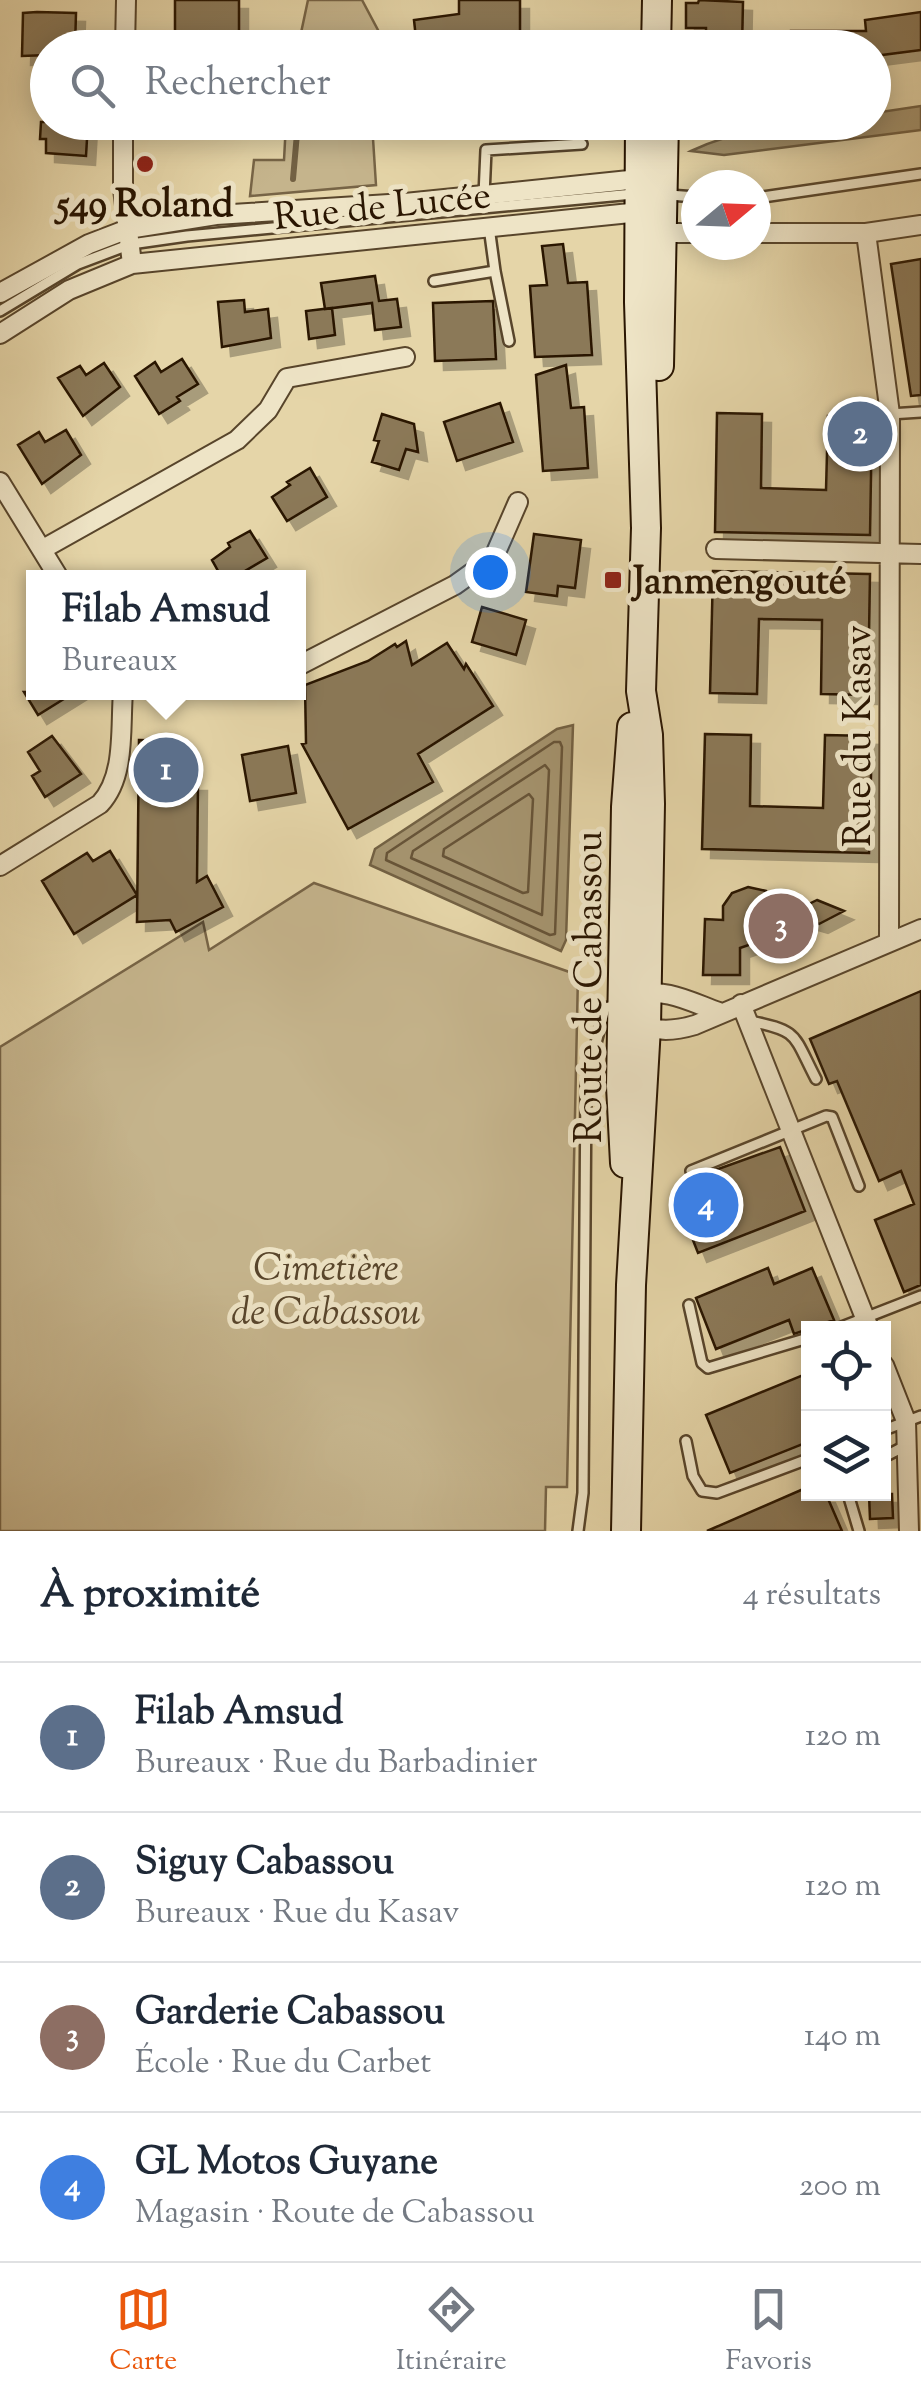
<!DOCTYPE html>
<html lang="fr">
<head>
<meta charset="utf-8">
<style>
  :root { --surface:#fff; --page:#f2f2f3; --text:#1f2937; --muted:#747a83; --line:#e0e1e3; --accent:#ea580c }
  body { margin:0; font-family:"Sorts Mill Goudy",serif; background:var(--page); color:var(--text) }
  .controls { position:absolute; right:30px; bottom:30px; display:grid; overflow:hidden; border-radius:0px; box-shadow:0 5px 25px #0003 }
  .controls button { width:90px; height:90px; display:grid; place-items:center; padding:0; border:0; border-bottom:2px solid var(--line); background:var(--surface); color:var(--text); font:50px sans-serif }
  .compass { position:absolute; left:681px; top:170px; width:90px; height:90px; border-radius:50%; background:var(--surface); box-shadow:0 5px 25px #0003; rotate:71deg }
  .you { position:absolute; left:490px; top:572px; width:35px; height:35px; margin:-25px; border:8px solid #fff; border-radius:50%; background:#1a73e8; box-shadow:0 0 0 15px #1a73e833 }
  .badge { display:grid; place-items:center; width:65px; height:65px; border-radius:50%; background:var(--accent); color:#fff; font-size:32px; font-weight:700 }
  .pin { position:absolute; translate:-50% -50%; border:5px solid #fff; box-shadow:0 2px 10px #0006 }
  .popup { position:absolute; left:26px; top:570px; width:280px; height:130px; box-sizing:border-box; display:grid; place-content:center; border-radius:0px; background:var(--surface); filter:drop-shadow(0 2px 8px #0005); font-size:32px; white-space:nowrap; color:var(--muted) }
  .popup b { font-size:38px; color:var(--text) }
  .popup::after { content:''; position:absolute; left:50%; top:100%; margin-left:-20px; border:20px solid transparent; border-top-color:var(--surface) }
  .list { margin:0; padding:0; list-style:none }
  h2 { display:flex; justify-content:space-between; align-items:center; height:130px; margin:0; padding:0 40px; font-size:42px }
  h2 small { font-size:32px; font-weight:400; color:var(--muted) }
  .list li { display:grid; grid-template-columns:65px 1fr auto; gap:30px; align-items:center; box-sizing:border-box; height:150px; padding:0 40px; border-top:2px solid var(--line) }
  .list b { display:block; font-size:38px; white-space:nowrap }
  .list p { margin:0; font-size:32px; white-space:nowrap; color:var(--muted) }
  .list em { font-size:32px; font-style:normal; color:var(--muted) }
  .icon { flex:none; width:55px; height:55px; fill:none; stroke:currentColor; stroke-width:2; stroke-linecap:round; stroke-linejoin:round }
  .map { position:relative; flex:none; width:921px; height:1531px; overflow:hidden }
  .search { position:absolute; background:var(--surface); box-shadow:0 5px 25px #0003; left:30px; right:30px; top:30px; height:110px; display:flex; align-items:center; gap:25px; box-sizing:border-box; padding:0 35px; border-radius:55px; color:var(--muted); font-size:38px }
  .sheet { height:730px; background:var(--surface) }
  nav { display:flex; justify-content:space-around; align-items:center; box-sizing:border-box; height:140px; border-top:2px solid var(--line); background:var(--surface); font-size:28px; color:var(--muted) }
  nav a { display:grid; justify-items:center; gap:5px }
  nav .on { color:var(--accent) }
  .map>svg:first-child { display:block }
  .green { fill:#c5b48c; stroke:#776446; stroke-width:2.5 }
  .water { fill:#a5946f; stroke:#736143; stroke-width:2.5 }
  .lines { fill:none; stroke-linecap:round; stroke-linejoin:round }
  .shore { stroke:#675438; stroke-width:2.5 }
  .stream { stroke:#736143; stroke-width:6 }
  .building { fill:#8b7958; stroke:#291501; stroke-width:2.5; filter:url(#shadow) }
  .service-casing { stroke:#58452b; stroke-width:14 }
  .minor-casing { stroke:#58452b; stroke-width:22 }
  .secondary-casing { stroke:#291501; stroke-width:32 }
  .service { stroke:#eee4c6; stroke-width:9 }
  .minor { stroke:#eee4c6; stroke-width:18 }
  .secondary { stroke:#eee4c6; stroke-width:28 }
  .poi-dot { fill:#8f2418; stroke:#eee4c6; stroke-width:4 }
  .labels { text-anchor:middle; stroke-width:10; stroke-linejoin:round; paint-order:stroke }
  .poi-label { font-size:38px; font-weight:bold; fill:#291501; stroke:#eee4c6 }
  .street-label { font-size:38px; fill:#291501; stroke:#eee4c6 }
  .park-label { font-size:38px; font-style:italic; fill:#58452b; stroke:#eee4c6 }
</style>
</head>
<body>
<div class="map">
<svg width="921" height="1531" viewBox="0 0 921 1531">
  <defs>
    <filter id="shadow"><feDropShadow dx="9" dy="9" stdDeviation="0" flood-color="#0004"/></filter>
  </defs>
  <rect width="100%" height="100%" fill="#e5d5a8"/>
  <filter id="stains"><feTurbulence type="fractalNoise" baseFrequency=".002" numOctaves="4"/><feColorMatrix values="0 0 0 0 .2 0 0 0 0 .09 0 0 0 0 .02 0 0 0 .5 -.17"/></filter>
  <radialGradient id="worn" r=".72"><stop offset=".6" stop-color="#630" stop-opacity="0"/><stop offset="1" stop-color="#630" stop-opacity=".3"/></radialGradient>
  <path class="green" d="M308 0H362L387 47H298Z
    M286 123H372L376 185 250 196 254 160H284Z
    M314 883 578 975 567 1487H546L545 1531H0V1047L203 922 209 950Z"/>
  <path class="water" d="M921 106V130L724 155 691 151C748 124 811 122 874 122V113Z
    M573 725 566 940 561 951 370 865 375 849 557 729Z"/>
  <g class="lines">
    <path class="shore" d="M554 742H560L562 747 555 934 550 935 386 860 387 853Z
      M545 765 549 770 542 915 411 858 413 851Z
      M529 794 533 799 528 892 523 893 443 856 444 849Z"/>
    <path class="stream" d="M293 179 298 122"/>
  </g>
  <path class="building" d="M175 0H239V32L175 31Z
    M459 0H520V45L433 43 434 48H417L414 20 459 14Z
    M699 0 743 2 742 48H706V28H686V3H698Z
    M37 12 76 13 75 48H48V55L22 56 23 13Z
    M921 12V50L874 56V48H791V31H866L865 20Z
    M41 122H88L86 156 46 153V139H40Z
    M563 244 568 283 587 282 592 355 535 357 530 286 547 285 542 246Z
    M921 259V395L911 396 891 264Z
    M375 276 379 301 397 299 401 327 375 330 372 303 325 309 321 283Z
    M244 300 245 312 268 309 271 338 222 347 218 302Z
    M493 301 496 359 435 361 433 303Z
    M332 308 335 335 309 339 306 311Z
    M182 359 198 384 177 397 180 401 159 414 135 376 155 362 161 372Z
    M104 363 120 387 83 416 58 378 80 366 86 375Z
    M566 365 571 408 584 407 588 468 543 471 536 375Z
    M500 403 513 442 457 461 444 422Z
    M717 413 762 414 761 488 826 490 828 416 872 417 870 535 715 532Z
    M382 414 414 424 418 452 406 449 399 470 372 462 379 441 374 440Z
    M66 430 81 455 42 484 18 445 39 432 45 442Z
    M310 468 327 497 287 521 272 497 290 485 287 482Z
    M250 531 267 558 233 578H222L212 560 230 547 228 543Z
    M534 534 581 540 575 588 558 586 557 596 526 592Z
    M713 571 870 574 868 695 821 694 822 620 759 619 757 694 710 693Z
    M482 607 526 620 516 655 472 642Z
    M406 641 412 665 447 643 464 669 466 664 493 706 418 754 433 782 348 829 302 744 306 743 305 685 368 661 395 644 397 647Z
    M24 692H75L38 715Z
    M705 734 751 735 750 806 823 808 825 735 872 736 869 853 702 849Z
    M52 736 81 774 45 797 32 776 40 771 28 752Z
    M139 740 182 741 186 749 185 782H198L197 882 207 876 223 907 176 932 170 920 137 922Z
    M288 746 296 793 250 801 242 755Z
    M110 851 137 895 74 934 42 881 87 853 93 861Z
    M748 887 766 891 785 913 769 938 740 948V975H703L705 919 723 920V906L732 893Z
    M817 900 844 911 819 924 809 921 804 914 809 904Z
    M921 991V1285L904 1292 875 1220 914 1204 901 1171 879 1181 837 1081 829 1084 810 1039Z
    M780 1147 805 1211 698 1253 680 1207 715 1193 707 1173Z
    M768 1268 774 1284 812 1268 834 1320 794 1334 789 1320 716 1349 696 1298Z
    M808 1373V1442L730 1473 706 1415Z
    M808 1487V1494H826L842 1531H707Z
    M869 1494H892L893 1518 870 1519Z"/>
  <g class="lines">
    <defs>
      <path id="service" d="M484 195 486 150 582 144
        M669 195 696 197
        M756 198 921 174
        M489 227 495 271 509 341
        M434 281 495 271
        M0 311 78 264 131 244 187 236 633 194
        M890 414 921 412
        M750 1021C800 1031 793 1035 816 1079
        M691 1171 826 1116 832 1117 859 1186
        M689 1305 702 1363 708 1368 808 1338
        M839 1328 921 1296
        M884 1430 921 1416
        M686 1441 693 1476 702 1491 717 1493 808 1459
        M884 1457 907 1445
        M848 1494 859 1531
        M578 1531 583 1493 586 1082 605 1008 616 1005"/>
      <path id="minor" d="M125 48 126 0
        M123 122V189L132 264
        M652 233H696
        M756 233H866L921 225
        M866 233 890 414 889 941
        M0 293 89 244 128 229 216 215 405 203 639 179 645 183
        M0 334 69 290 132 264 640 212 647 207
        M0 482 59 578
        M43 549 237 440 268 410 287 378 405 357
        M716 549 921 554
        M298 666 455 585 494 557 518 502
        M0 866 100 804C126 776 120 729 123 692
        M637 997C662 985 695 1004 719 1012
        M741 1004 869 1328
        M640 1021C653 1034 678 1030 695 1025L921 929
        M884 1365 906 1421 909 1531"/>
      <path id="secondary" d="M656 48 657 0
        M659 366 664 122
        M625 1163 621 1086 626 807 632 727
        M626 1531 631 1285 646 1027 650 804 648 735 641 691 646 528 639 302 640 122"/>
    </defs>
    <use href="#service" class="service-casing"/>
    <use href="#minor" class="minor-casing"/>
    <use href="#secondary" class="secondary-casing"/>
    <use href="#service" class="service"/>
    <use href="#minor" class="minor"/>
    <use href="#secondary" class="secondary"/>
  </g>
  <g class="poi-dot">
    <circle cx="145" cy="164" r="10"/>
    <rect x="603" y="570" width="20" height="20" rx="5"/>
  </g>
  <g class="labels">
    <g class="poi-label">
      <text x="145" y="216">549 Roland</text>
      <text x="633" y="593" text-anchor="start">Janmengouté</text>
    </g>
    <g class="street-label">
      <text transform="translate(382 205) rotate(-6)" y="13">Rue de Lucée</text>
      <text transform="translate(857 736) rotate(-90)" y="13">Rue du Kasav</text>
      <text transform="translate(588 987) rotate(-90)" y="13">Route de Cabassou</text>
    </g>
    <g class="park-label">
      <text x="326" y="1280">Cimetière<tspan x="326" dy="44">de Cabassou</tspan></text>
    </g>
  </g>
  <rect width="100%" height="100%" filter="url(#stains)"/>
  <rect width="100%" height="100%" fill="url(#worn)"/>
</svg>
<div class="controls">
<button><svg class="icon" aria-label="locate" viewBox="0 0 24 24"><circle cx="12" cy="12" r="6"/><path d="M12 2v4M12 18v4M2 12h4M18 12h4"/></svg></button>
<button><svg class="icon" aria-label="layers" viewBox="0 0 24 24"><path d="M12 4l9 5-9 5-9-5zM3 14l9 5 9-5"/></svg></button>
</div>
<svg class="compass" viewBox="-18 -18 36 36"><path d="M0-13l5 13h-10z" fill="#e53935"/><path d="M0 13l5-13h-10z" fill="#747a83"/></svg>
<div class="you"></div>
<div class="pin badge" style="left:166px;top:770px;background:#5c6f8a">1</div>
<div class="popup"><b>Filab Amsud</b>Bureaux</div>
<div class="pin badge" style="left:860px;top:434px;background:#5c6f8a">2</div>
<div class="pin badge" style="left:781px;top:926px;background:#8d6e63">3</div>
<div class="pin badge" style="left:706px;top:1205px;background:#3f7fe0">4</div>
<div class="search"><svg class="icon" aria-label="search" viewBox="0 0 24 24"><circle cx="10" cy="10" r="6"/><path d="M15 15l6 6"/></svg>Rechercher</div>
</div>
<section class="sheet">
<h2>À proximité<small>4 résultats</small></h2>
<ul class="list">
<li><span class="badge" style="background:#5c6f8a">1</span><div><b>Filab Amsud</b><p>Bureaux · Rue du Barbadinier</p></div><em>120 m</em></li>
<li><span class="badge" style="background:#5c6f8a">2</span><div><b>Siguy Cabassou</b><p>Bureaux · Rue du Kasav</p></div><em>120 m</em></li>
<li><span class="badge" style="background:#8d6e63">3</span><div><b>Garderie Cabassou</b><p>École · Rue du Carbet</p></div><em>140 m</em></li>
<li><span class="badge" style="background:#3f7fe0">4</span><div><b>GL Motos Guyane</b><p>Magasin · Route de Cabassou</p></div><em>200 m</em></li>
</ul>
</section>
<nav>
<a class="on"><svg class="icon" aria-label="map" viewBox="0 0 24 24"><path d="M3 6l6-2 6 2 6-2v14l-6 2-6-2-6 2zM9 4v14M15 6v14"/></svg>Carte</a>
<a><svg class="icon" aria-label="directions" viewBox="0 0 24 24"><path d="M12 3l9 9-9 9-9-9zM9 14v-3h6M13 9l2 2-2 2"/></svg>Itinéraire</a>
<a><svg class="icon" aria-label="saved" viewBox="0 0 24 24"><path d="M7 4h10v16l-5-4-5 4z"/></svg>Favoris</a>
</nav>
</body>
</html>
